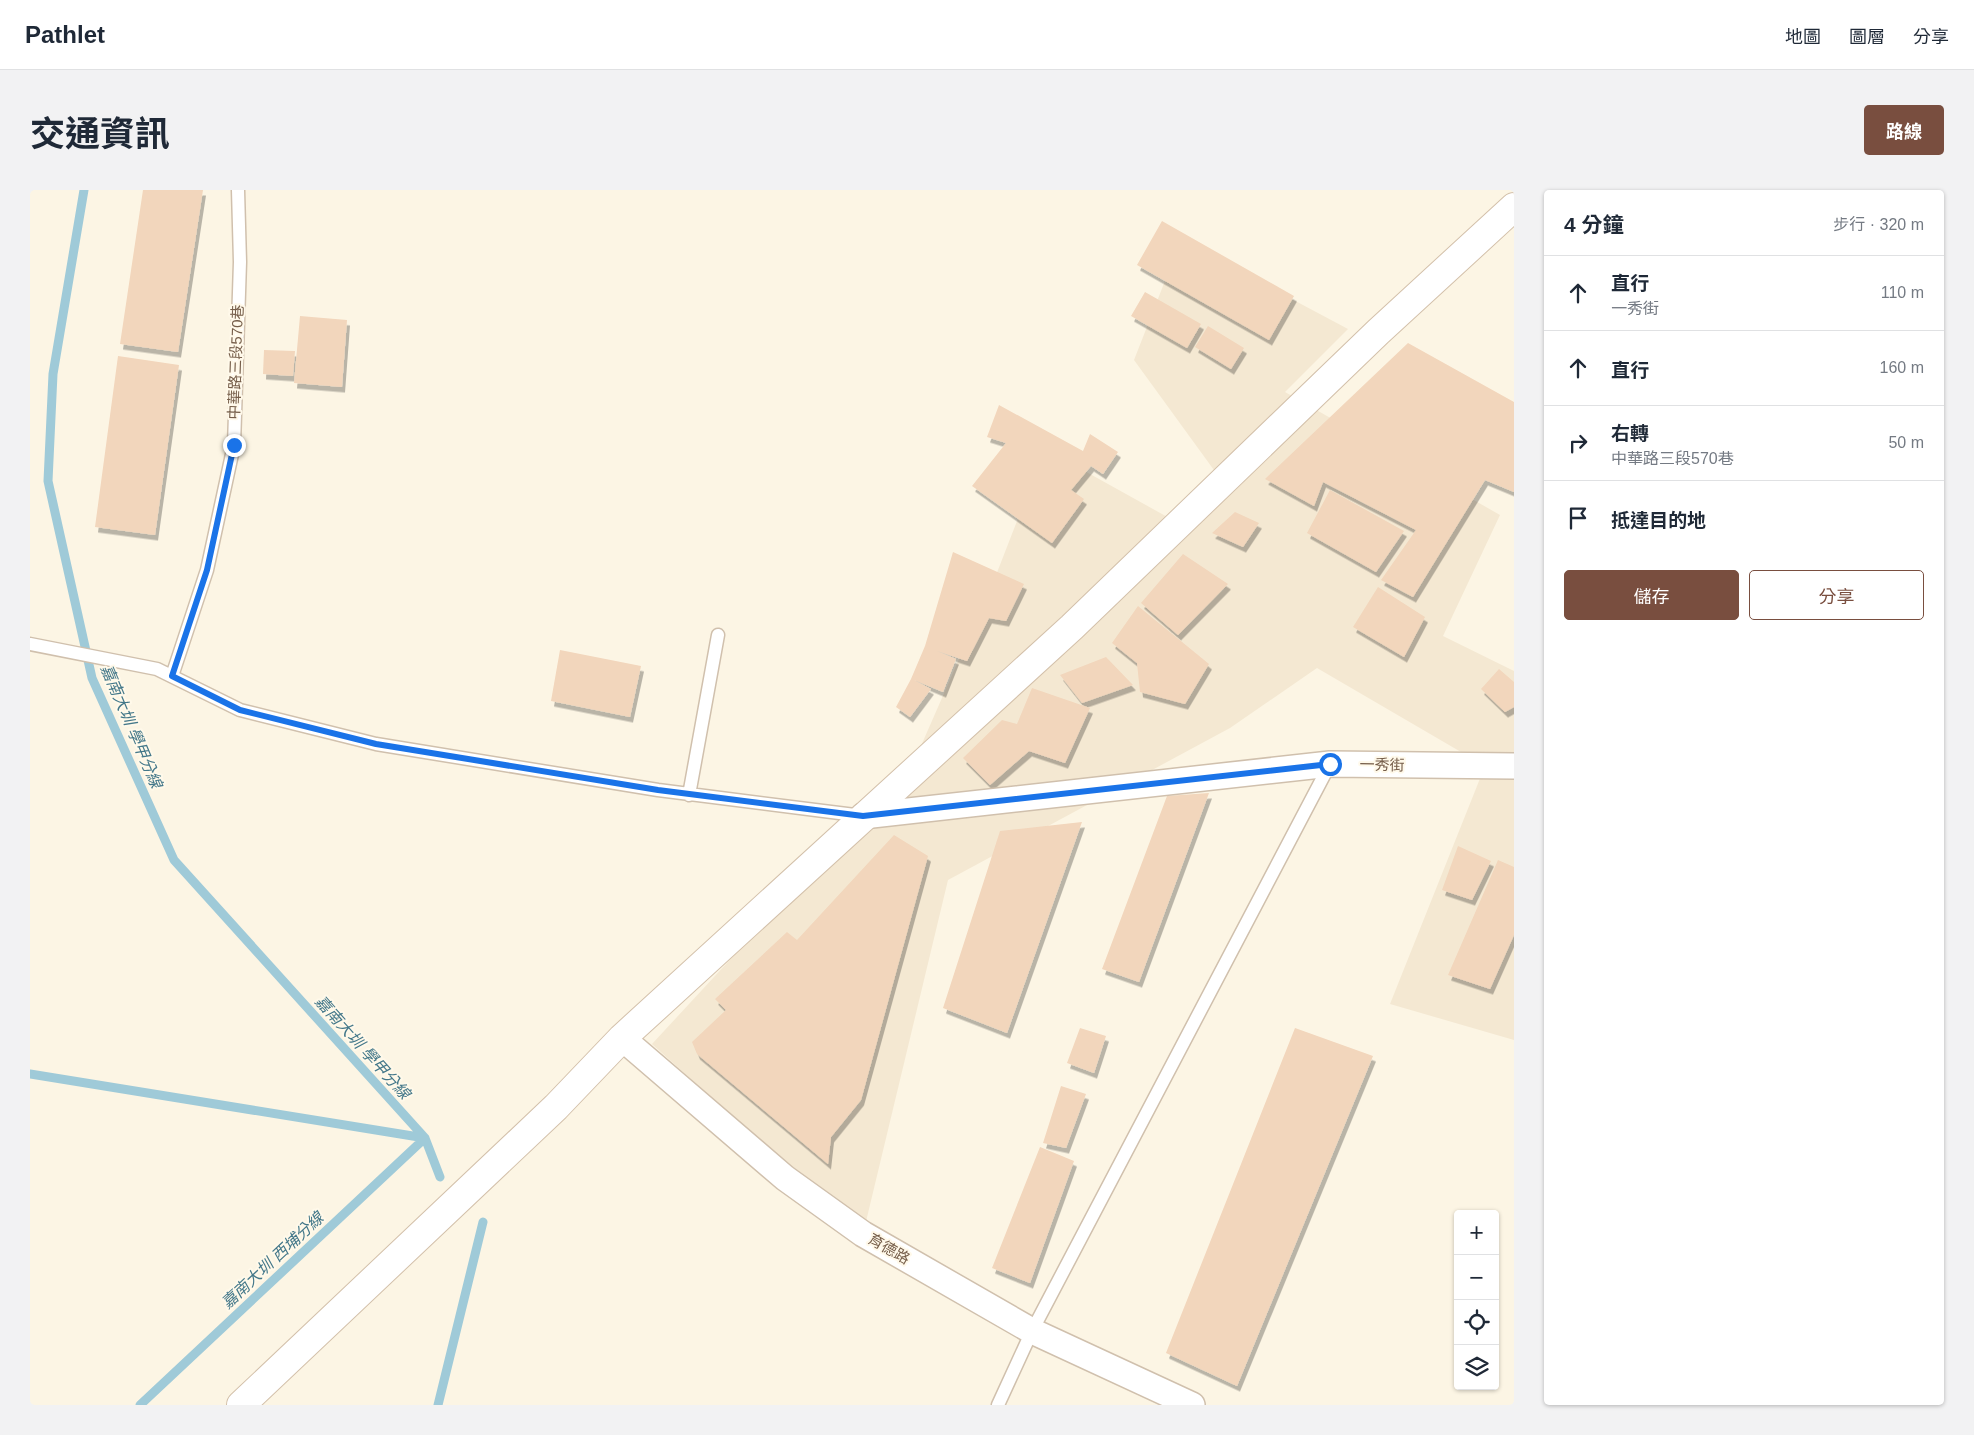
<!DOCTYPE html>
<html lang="zh-TW">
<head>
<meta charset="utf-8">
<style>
  :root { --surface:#fff; --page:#f2f2f3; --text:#1f2937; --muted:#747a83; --line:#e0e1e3; --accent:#794e3f }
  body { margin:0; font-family:Helvetica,"Noto Sans TC",sans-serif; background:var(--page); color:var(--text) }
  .controls { position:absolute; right:15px; bottom:15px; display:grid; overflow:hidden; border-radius:5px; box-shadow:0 1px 4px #0004 }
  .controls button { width:45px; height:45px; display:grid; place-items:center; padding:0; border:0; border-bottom:1px solid var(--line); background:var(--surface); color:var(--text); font:25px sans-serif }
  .stop { position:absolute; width:15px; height:15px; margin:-11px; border:4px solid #1a73e8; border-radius:50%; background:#fff }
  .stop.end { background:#1a73e8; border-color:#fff; box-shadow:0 1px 5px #0008 }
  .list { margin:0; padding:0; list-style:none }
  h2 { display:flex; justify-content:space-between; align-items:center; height:65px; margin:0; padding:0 20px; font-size:21px }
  h2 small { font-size:16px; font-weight:400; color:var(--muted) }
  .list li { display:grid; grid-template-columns:32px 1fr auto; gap:15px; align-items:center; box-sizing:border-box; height:75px; padding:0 20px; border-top:1px solid var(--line) }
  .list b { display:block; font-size:19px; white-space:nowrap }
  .list p { margin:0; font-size:16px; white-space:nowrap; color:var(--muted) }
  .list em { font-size:16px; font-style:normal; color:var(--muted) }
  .actions { display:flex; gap:10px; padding:15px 20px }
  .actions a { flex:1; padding:11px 0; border:1px solid var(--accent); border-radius:5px; text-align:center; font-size:18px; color:var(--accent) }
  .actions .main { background:var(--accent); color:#fff }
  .icon { flex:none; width:28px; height:28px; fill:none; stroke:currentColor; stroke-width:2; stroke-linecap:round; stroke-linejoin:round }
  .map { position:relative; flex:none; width:1484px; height:1215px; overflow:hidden; border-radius:5px }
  header { display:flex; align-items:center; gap:30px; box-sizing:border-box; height:70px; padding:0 25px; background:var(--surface); border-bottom:1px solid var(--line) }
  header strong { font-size:24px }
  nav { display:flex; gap:28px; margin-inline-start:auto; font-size:18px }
  .intro { display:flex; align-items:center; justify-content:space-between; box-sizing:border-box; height:120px; padding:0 30px }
  h1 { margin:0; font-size:35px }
  .button { padding:12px 22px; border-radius:5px; background:var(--accent); color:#fff; font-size:18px; font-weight:700 }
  main { display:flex; gap:30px; padding:0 30px }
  aside { flex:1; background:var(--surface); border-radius:5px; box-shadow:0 1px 4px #0004 }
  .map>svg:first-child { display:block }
  .residential { fill:#f4e8d2 }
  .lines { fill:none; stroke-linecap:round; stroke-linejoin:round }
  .stream { stroke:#9fcad8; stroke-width:9 }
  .building { fill:#f2d6bc; filter:url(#shadow) }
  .service-casing { stroke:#d0c0ad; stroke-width:15 }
  .minor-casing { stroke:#d0c0ad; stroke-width:28 }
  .secondary-casing { stroke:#d3c0aa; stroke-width:30 }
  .service { stroke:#fff; stroke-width:12 }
  .minor { stroke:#fff; stroke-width:25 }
  .secondary { stroke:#fff; stroke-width:28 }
  .route { stroke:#1a73e8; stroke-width:6 }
  .labels { text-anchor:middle; stroke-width:4; stroke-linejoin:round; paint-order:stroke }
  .street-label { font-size:15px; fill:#755d49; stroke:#fff9ea }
  .water-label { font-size:16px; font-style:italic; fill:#437789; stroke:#fff9ea }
</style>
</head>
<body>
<header>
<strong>Pathlet</strong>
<nav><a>地圖</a><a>圖層</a><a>分享</a></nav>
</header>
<div class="intro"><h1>交通資訊</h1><a class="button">路線</a></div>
<main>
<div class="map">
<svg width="1484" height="1215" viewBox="0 0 1484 1215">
  <defs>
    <filter id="shadow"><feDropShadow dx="3" dy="5.5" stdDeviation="0" flood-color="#0004"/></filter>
  </defs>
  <rect width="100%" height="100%" fill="#fcf5e4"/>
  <path class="residential" d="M1151 50 1318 139 1255 202 1470 325 1413 446 1484 481V850L1360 814 1455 576 1287 478 1200 538 918 690 833 1044 622 854 833 626 880 581 968 380 1015 259 1159 339 1189 287 1104 170Z"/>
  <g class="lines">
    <path class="stream" d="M54 0 23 184 18 291 62 488 144 670 395 948 410 987
      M0 884 395 948
      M110 1215 395 948
      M408 1215 453 1032"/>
  </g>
  <path class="building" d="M113 0H173L148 162 90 154Z
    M1132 31 1264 106 1239 150 1107 75Z
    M1115 102 1171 134 1157 158 1101 126Z
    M270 126 317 130 312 197 264 193Z
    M1178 136 1214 158 1201 179 1165 157Z
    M1378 153 1484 212V302L1455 290 1383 407 1351 390 1386 340 1293 292 1284 316 1235 289Z
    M234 160 265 161 263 186 233 184Z
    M88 166 149 175 125 345 65 337Z
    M969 215 1053 261 1060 244 1088 262 1073 284 1061 276 1041 300 1054 309 1022 353 942 296 976 253 957 247Z
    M1300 300 1374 341 1346 382 1277 343Z
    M1205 322 1229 333 1213 357 1182 343Z
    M923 362 994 394 976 431 959 428 937 471 907 461 926 469 913 502 884 490 901 499 880 527 866 517 881 489 895 456Z
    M1153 364 1198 394 1148 445 1111 413Z
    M1348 397 1395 427 1374 467 1323 437Z
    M1108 416 1179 474 1155 514 1110 502 1107 473 1082 453Z
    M530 460 611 476 600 527 521 511Z
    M1076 467 1103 495 1052 513 1030 485Z
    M1469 479 1484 492V517L1475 522 1451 499Z
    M1002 498 1060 518 1035 573 999 561 960 595 933 568 972 530 987 534Z
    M1179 603 1109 792 1072 779 1137 606Z
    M1052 632 977 843 913 818 970 641Z
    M864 645 898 666 831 910 801 947 798 974 667 864 662 852 696 820 685 809 757 742 767 750Z
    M1428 656 1461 671 1442 710 1412 700Z
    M1468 670 1484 677V745L1460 799 1418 785Z
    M1050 838 1076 846 1064 883 1037 873Z
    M1265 838 1343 866 1207 1196 1136 1163Z
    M1031 896 1056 904 1036 958 1013 953Z
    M1010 957 1044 971 1000 1093 962 1078Z"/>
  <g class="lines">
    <defs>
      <path id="service" d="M0 454 127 479 210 520 346 554 628 600 833 626
        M142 486 177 380 204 255 210 72 208 0
        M659 605 688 445
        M968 1215 1002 1141 1300 574"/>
      <path id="minor" d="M833 626 1300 574 1484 576
        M592 848 755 988 833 1044 1002 1141 1162 1215"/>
      <path id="secondary" d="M211 1215 526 917 592 848 1042 437 1348 142 1484 17"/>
    </defs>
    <use href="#service" class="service-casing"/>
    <use href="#minor" class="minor-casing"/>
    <use href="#secondary" class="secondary-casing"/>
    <use href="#service" class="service"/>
    <use href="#minor" class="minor"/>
    <use href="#secondary" class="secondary"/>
  </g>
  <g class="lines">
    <path class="route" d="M204 255 177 380 142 486 210 520 346 554 628 600 833 626 1300 574"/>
  </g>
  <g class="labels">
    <g class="street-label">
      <text transform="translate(206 172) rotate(-88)" y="5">中華路三段570巷</text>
      <text transform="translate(1352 575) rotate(1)" y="5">一秀街</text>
      <text transform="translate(859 1059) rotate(30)" y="5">育德路</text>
    </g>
    <g class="water-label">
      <text transform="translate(102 536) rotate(67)" y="6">嘉南大圳 學甲分線</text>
      <text transform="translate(333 857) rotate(48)" y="6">嘉南大圳 學甲分線</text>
      <text transform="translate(242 1070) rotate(-43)" y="6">嘉南大圳 西埔分線</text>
    </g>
  </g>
</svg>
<div class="controls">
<button>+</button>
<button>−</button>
<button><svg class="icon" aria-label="locate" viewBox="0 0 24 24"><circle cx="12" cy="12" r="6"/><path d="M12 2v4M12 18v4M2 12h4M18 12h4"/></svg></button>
<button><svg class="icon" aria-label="layers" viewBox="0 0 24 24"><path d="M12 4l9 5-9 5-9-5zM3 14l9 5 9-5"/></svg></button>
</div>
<div class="stop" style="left:1300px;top:574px"></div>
<div class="stop end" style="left:204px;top:255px"></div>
</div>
<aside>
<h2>4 分鐘<small>步行 · 320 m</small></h2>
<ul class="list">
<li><svg class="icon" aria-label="ahead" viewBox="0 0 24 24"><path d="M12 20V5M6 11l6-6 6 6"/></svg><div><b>直行</b><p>一秀街</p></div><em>110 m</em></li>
<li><svg class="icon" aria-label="ahead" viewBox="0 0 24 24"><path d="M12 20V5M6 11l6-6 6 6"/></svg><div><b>直行</b></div><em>160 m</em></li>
<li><svg class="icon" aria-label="right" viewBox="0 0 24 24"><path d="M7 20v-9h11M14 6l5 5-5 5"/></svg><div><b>右轉</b><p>中華路三段570巷</p></div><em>50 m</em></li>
<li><svg class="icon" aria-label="arrive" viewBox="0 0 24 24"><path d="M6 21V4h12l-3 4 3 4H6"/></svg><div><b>抵達目的地</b></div></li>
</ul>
<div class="actions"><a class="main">儲存</a><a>分享</a></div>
</aside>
</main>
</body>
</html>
